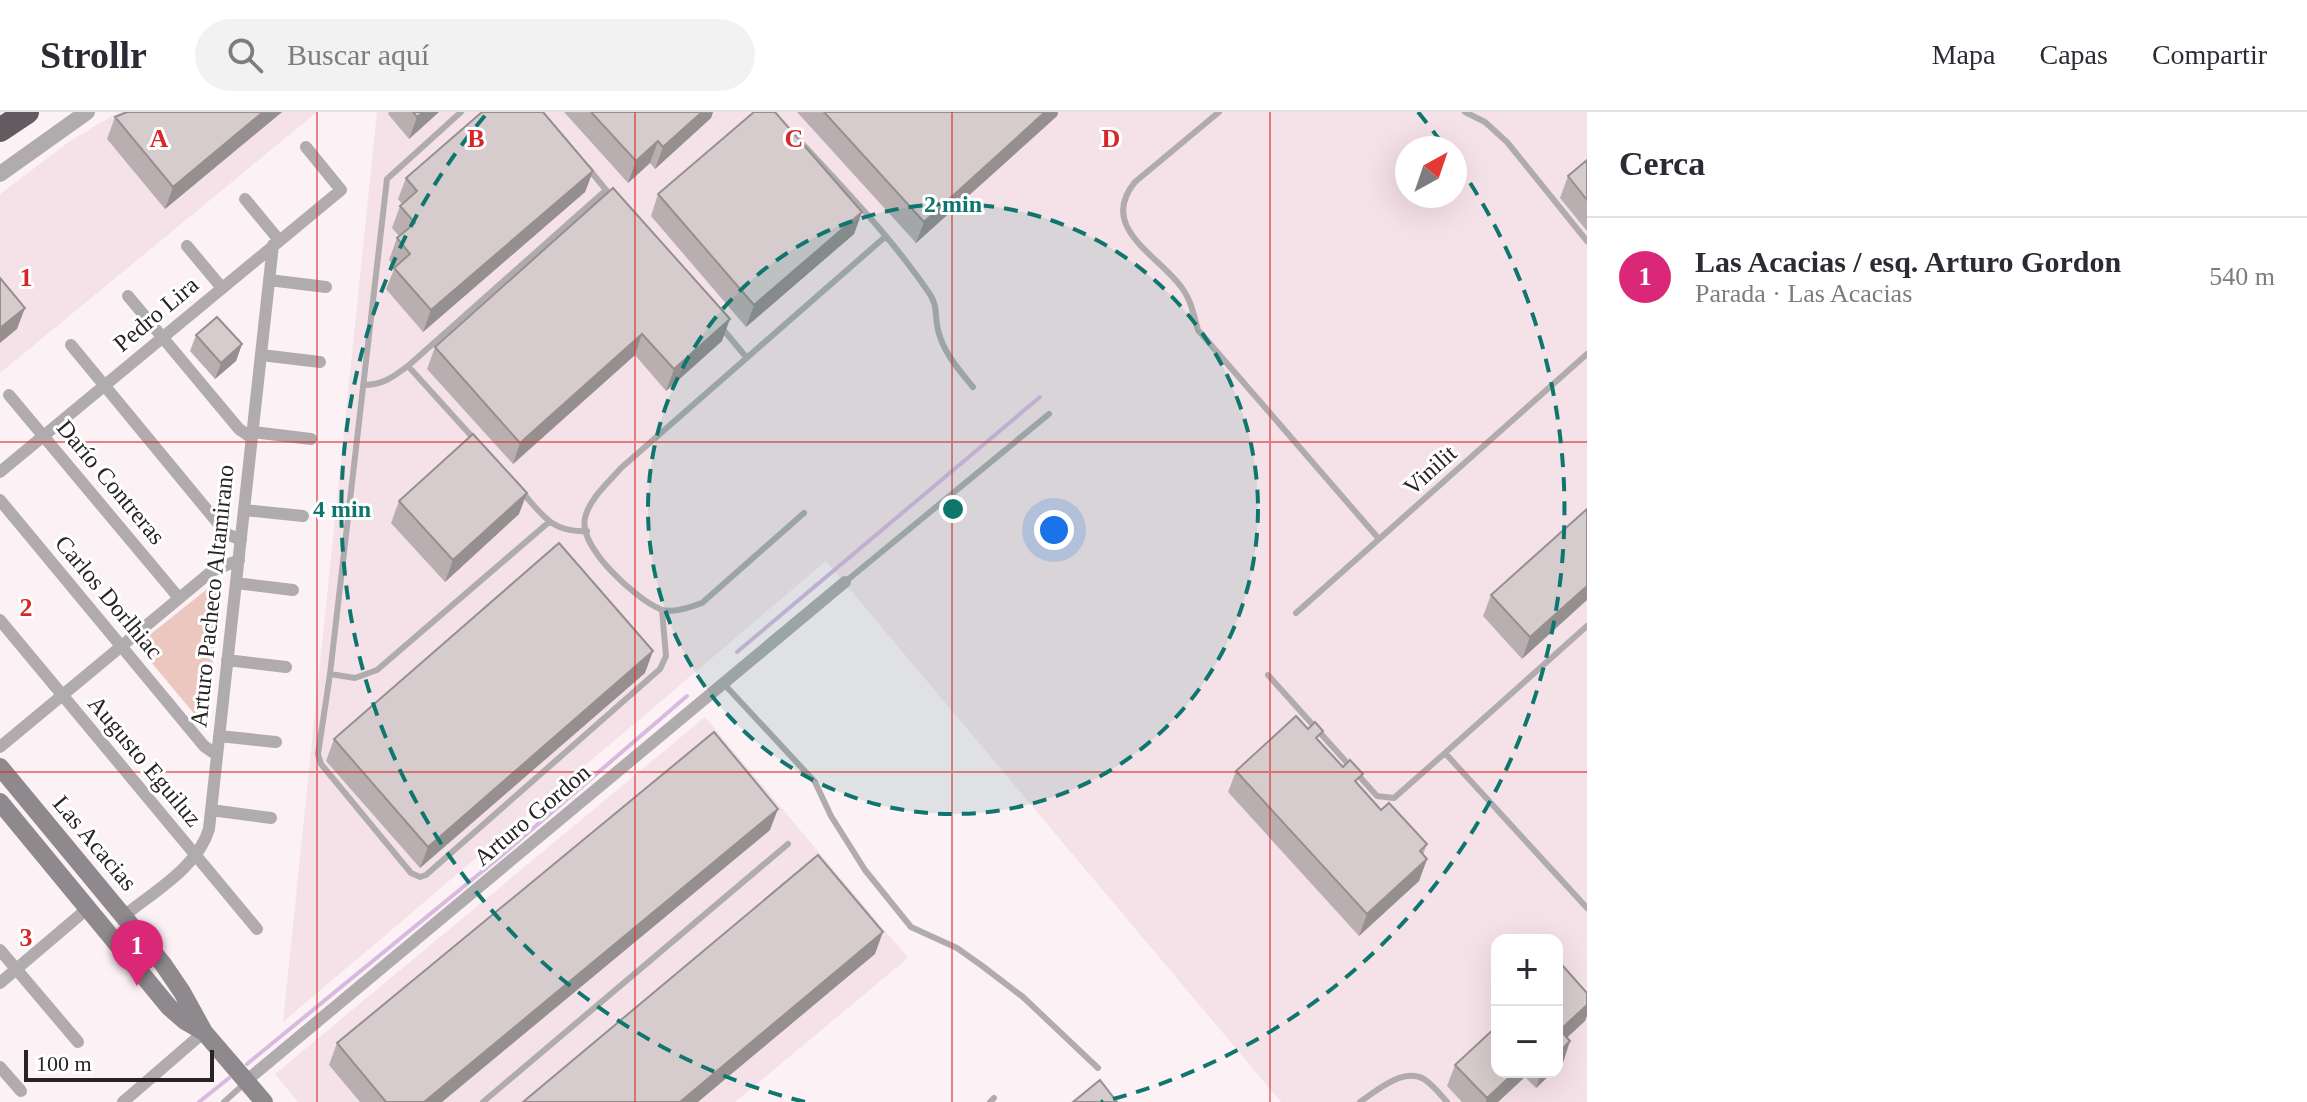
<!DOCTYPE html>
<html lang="es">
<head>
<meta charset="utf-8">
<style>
  :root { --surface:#fff; --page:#f2f2f3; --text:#2b2b33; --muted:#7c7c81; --line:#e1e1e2; --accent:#db2777 }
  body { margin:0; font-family:Georgia,serif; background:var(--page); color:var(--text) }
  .controls { position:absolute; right:24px; bottom:24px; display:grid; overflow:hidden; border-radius:16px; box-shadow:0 8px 32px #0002 }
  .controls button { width:72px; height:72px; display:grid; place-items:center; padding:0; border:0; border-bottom:2px solid var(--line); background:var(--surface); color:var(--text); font:40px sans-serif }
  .compass { position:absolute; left:1395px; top:24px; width:72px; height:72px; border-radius:50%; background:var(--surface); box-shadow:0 8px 32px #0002; rotate:40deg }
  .scale { position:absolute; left:24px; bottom:20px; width:190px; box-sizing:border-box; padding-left:8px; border:4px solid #282425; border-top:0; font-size:22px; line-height:28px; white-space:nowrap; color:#282425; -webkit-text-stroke:6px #fff; paint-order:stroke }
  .you { position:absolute; left:1054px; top:418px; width:28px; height:28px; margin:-20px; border:6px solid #fff; border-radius:50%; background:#1a73e8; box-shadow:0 0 0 12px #1a73e833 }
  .badge { display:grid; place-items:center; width:52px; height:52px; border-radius:50%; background:var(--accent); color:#fff; font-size:26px; font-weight:700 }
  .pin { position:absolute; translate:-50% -66px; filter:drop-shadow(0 2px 4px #0008) }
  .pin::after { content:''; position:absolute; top:42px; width:28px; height:24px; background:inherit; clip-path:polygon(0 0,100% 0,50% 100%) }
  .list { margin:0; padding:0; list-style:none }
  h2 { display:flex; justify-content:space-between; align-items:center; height:104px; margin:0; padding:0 32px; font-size:34px }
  h2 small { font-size:26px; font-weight:400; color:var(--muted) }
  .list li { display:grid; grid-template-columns:52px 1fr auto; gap:24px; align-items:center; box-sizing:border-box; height:120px; padding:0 32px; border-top:2px solid var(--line) }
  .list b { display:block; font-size:30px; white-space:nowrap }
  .list p { margin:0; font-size:26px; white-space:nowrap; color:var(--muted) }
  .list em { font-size:26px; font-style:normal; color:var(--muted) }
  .icon { flex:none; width:44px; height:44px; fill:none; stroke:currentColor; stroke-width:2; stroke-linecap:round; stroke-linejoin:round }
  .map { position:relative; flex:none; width:1587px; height:990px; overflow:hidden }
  header { display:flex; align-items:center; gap:48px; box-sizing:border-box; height:112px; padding:0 40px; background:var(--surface); border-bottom:2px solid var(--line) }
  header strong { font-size:38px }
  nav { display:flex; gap:44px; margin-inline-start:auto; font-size:28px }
  .search { width:560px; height:72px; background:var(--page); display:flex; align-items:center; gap:20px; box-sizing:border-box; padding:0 28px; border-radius:44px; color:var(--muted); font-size:30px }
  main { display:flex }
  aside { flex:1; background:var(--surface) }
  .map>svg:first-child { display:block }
  .built { fill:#f5e2e8; fill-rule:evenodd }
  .green { fill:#ecc7bf }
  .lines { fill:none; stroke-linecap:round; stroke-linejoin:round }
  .stream { stroke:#d8b9e0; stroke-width:4 }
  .service { stroke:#b0acae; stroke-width:6 }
  .minor { stroke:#b0acae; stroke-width:12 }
  .tertiary { stroke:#b0acae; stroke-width:16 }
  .secondary { stroke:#8e898c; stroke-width:18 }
  .motorway { stroke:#625b60; stroke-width:24 }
  .wall { fill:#b9afb0 }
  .shaded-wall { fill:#968f90 }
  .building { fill:#d7cccd; stroke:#968f90; stroke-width:2 }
  .grid { fill:none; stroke:#d62828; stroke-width:2; stroke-opacity:0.55 }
  .ring { fill:none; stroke:#0f766e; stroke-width:4; stroke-dasharray:14 10 }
  .labels { text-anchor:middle; stroke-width:6; stroke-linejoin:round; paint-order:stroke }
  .street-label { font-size:24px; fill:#282425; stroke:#fff }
  .grid-label { font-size:26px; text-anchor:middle; font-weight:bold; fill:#d62828; stroke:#fff; stroke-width:6; stroke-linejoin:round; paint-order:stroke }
  .centre { fill:#0f766e; stroke:#fff; stroke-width:4 }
  .ring-label { font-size:24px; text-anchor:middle; font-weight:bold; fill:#0f766e; stroke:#fff; stroke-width:6; stroke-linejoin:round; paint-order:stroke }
</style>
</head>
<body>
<header>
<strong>Strollr</strong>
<div class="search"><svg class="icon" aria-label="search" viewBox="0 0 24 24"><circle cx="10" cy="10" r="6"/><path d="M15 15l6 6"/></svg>Buscar aquí</div>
<nav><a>Mapa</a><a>Capas</a><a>Compartir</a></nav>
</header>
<main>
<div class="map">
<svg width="1587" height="990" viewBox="0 0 1587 990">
  <rect width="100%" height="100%" fill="#fcf1f5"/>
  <path class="built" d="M119 0H317L0 261V82L70 29Z
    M377 0H1587V990H1281L826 449 283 910ZM1407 36H1455V84H1407ZM1497 828H1557V960H1497Z
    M705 605 908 846 735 990H298L275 962Z"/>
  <path class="green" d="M221 466 206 616 137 533Z"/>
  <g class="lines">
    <path class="stream" d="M737 540 1040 285
      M247 952 501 744 687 584
      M199 990 229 966"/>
    <path class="service" d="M461 0 387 67 330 562 318 642 321 652 411 761 420 765 426 763 660 557 666 544 662 498
      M1219 0 1135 70C1097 116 1160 144 1182 176 1191 188 1194 204 1198 218L1379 427
      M1465 0 1485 10 1507 30 1587 129
      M799 28C843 76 890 124 927 178 939 194 934 201 938 218 943 240 959 258 973 275
      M588 56 611 84
      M721 215 747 246
      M408 254 475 328
      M364 273C383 273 393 265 408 254L606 78
      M523 381C543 404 553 421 587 419
      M804 401 702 491C690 495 673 502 660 497 636 487 578 435 585 406 589 387 609 370 621 356L886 124
      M845 470 1049 302
      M1296 501 1587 242
      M1587 514 1445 641 1587 796
      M330 562 355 566 377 558 549 410
      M1268 563 1377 684 1394 686 1445 641
      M724 572 815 670 831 704 865 758 911 815 957 836 981 853 1023 885 1098 956
      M224 990 244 972
      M483 990 788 732
      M990 990 994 986
      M1360 990C1376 979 1403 955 1424 967 1433 973 1440 982 1447 990"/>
    <path class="minor" d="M245 87 279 128
      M187 134 222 176
      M269 168 326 175
      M128 184 239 317 252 326
      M71 233 227 422 241 428
      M261 243 320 250
      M9 283 179 486
      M253 320 311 327
      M0 360 341 78 306 35
      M0 388 204 634 217 643
      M244 398 303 404
      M236 471 293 478
      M0 508 257 817
      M227 548 286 555
      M219 624 276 630
      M0 635 212 459 239 448
      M211 698 271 706
      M124 804C153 780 198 755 209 717L273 133
      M0 838 78 930
      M0 871 87 797
      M0 955 21 979
      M246 969 845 470
      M123 990 204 920"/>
    <path class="tertiary" d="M0 62 87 0"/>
    <path class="secondary" d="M0 655 163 852 182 880 204 920 264 990
      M0 690 169 895 185 909 204 920"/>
    <path class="motorway" d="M0 18 27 0"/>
  </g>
  <path class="wall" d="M282 0 165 97 107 27 115 5Z
    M389 0H439L409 27 388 2Z
    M564 0H713L711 6 655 57 650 51 628 71Z
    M797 0H1058L1057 4 916 131Z
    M1587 48V119L1560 86 1568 64Z
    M593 59 585 80 423 220 386 177 395 155 389 148 397 126 399 124 392 116 400 94 402 92 398 87 406 66Z
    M613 76 722 229 666 279 635 243 513 352 427 257 435 235Z
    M658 82 862 100 854 122 746 215 651 104Z
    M196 223 242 232 236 249 215 267 190 239Z
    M399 389 519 402 445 470 391 411Z
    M1587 397 1522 547 1483 504 1491 483Z
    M645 561 420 756 326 649 334 627Z
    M1319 630 1381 698 1427 732 1423 743 1427 747 1419 769 1359 824 1228 680 1236 659Z
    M770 718 442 990H360L329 953 337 931Z
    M1455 953 1497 960H1553L1536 976 1525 965 1498 990H1462L1447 974Z"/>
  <path class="shaded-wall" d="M263 0H282L165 97 173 75Z
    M423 0H439L409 27 417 5Z
    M702 0H713L711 6 655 57 663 35Z
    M1045 0H1058L1057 4 916 131 924 110Z
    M658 29 650 51 628 71 636 49Z
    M593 59 585 80 423 220 431 198Z
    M862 100 854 122 746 215 754 193Z
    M25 196 17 217 0 231V216Z
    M730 207 722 229 666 279 674 257Z
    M642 222 635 243 513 352 520 331Z
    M242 232 236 249 215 267 221 251Z
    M527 381 519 402 445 470 453 448Z
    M1587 474V488L1522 547 1530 525Z
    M653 539 645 561 420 756 428 735Z
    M778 697 770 718 442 990H424Z
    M1427 747 1419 769 1359 824 1367 802Z
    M883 820 875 842 698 990H680Z
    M1587 893V904L1585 909 1557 935 1560 918Z
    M1570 929 1563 951 1557 956V942Z
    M1515 960H1527L1525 965 1498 990H1486L1487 986Z
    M1541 960H1553L1536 976Z"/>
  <path class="building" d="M127 0H263L173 75 115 5Z
    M413 0H423L417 5Z
    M482 0H543L593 59 431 198 394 156 410 142 397 126 415 111 400 94 417 79 406 66Z
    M591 0H702L663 35 658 29 636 49Z
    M754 0H775L862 100 754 193 658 82Z
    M824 0H1045L924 110Z
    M1587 48V88L1568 64Z
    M613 76 730 207 674 257 642 222 520 331 435 235Z
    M0 166 25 196 0 216Z
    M217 205 242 232 221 251 196 223Z
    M473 322 527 381 453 448 399 389Z
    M1587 397V474L1530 525 1491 483Z
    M559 431 653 539 428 735 334 627Z
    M1296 604 1308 617 1315 610 1323 619 1316 626 1343 655 1350 648 1363 662 1355 669 1381 698 1389 691 1427 732 1420 739 1427 747 1367 802 1236 659Z
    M714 620 778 697 424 990H386L337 931Z
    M818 743 883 820 680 990H523Z
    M1562 853 1587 881V893L1560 918 1570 929 1557 942V858Z
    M1497 914V960H1515L1487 986 1455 953Z
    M1100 968 1117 990H1073Z"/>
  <path class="grid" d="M317 0V990M635 0V990M952 0V990M1270 0V990M0 330H1587M0 660H1587"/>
  <circle cx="953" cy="397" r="305" fill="#0f766e" fill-opacity=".12"/>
  <g class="ring">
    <circle cx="953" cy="397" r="305"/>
    <path d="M805 990A611 611 0 0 1 488 0M1418 0A611 611 0 0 1 1444 34M1457 51A611 611 0 0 1 1101 990"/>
  </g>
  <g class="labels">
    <g class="street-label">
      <text transform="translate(156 202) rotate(-40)" y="8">Pedro Lira</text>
      <text transform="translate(1430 358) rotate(-42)" y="8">Vinilit</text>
      <text transform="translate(111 370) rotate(50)" y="8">Darío Contreras</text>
      <text transform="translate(212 484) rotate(-84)" y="8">Arturo Pacheco Altamirano</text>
      <text transform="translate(109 485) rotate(50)" y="8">Carlos Dorlhiac</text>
      <text transform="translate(145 649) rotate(50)" y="8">Augusto Eguiluz</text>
      <text transform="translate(532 703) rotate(-40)" y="8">Arturo Gordon</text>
      <text transform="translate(95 731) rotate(50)" y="8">Las Acacias</text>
    </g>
  </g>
  <g class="grid-label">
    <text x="159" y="35">A</text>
    <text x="476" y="35">B</text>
    <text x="794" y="35">C</text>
    <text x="1111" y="35">D</text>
    <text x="26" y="174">1</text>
    <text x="26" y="504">2</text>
    <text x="26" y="834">3</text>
  </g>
  <circle cx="953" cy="397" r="12" class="centre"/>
  <g class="ring-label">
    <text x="953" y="100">2 min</text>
    <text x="342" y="405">4 min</text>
  </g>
</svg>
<div class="controls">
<button>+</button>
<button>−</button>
</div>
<svg class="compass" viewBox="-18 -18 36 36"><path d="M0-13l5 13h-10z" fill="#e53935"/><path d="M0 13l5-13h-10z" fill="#7c7c81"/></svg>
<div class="scale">100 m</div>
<div class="you"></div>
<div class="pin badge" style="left:137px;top:874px">1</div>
</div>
<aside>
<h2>Cerca<small></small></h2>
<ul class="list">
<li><span class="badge">1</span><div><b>Las Acacias / esq. Arturo Gordon</b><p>Parada · Las Acacias</p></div><em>540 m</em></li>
</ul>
</aside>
</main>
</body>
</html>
